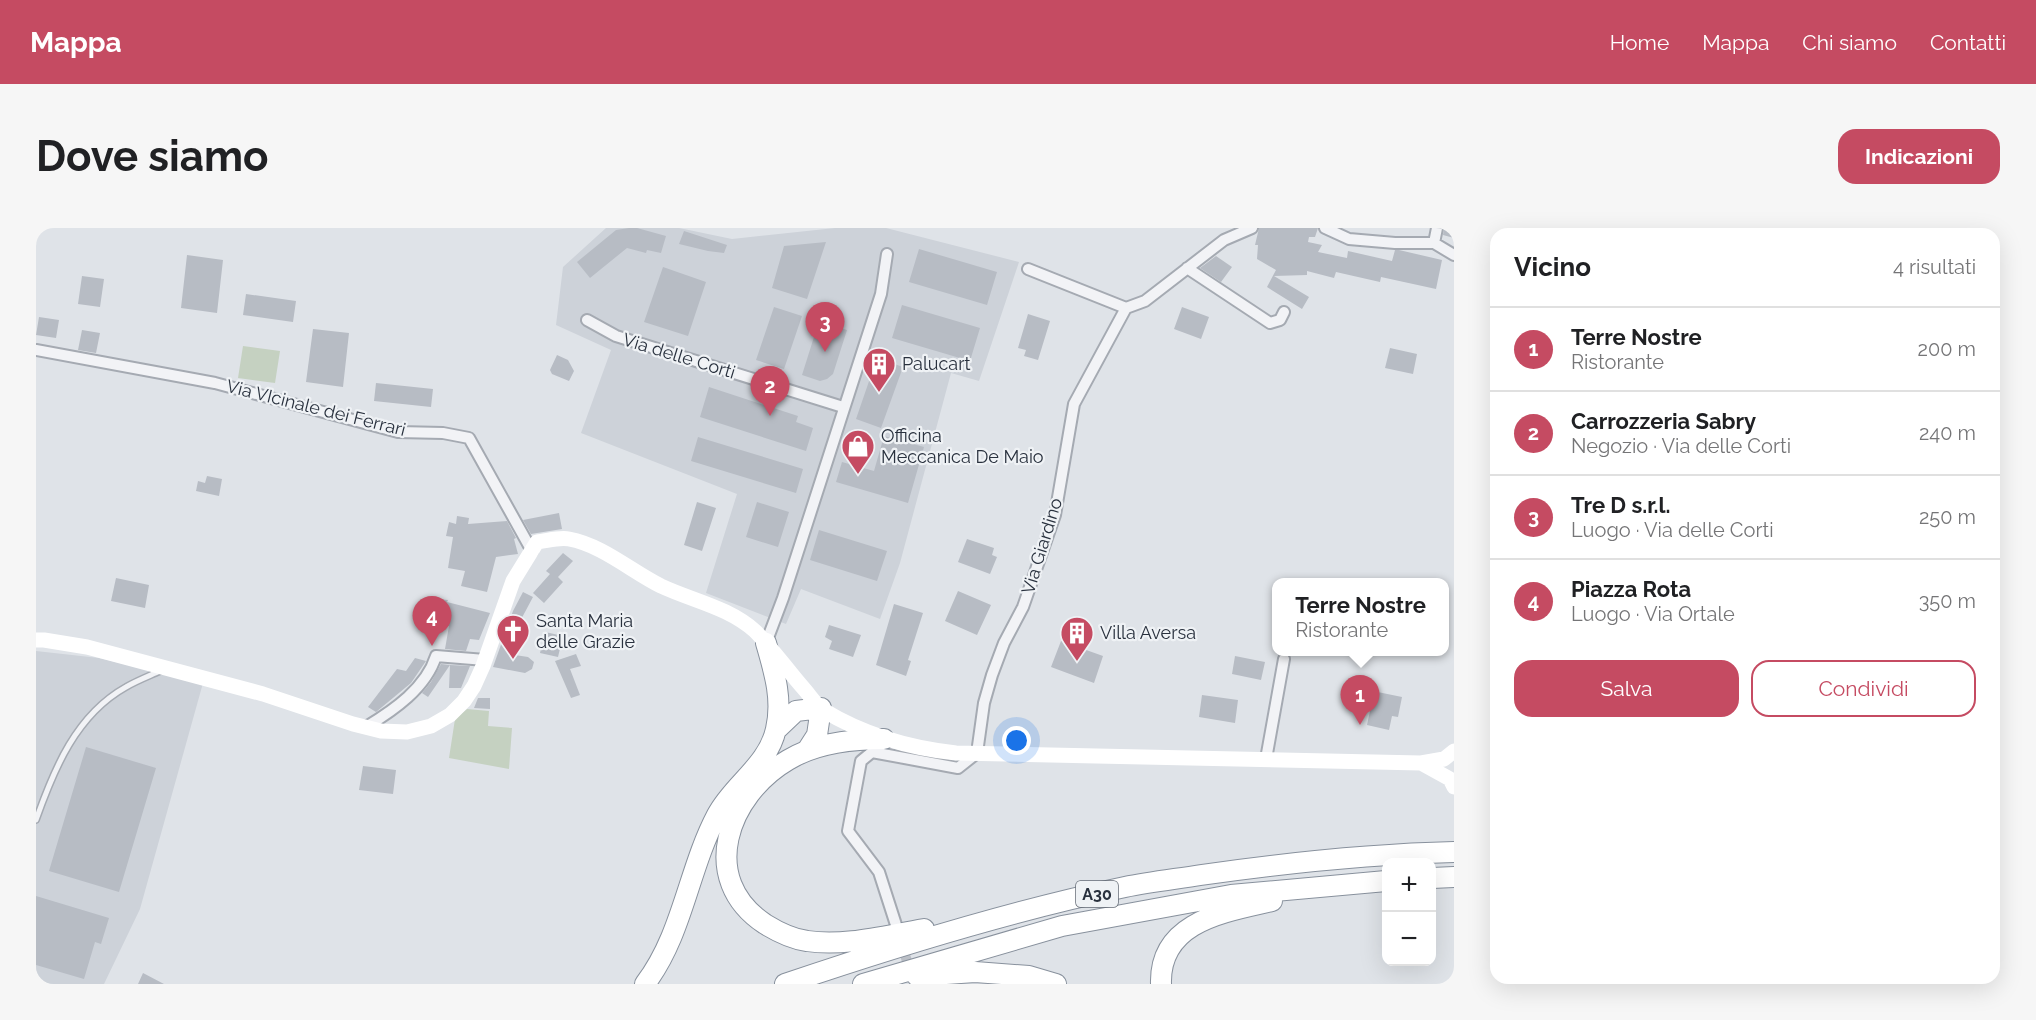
<!DOCTYPE html>
<html lang="it">
<head>
<meta charset="utf-8">
<style>
  :root { --surface:#fff; --page:#f6f6f6; --text:#202124; --muted:#757577; --line:#e0e0e0; --accent:#c54b62 }
  body { margin:0; font-family:Raleway,sans-serif; background:var(--page); color:var(--text) }
  .controls { position:absolute; right:18px; bottom:18px; display:grid; overflow:hidden; border-radius:12px; box-shadow:0 6px 24px #0002 }
  .controls button { width:54px; height:54px; display:grid; place-items:center; padding:0; border:0; border-bottom:2px solid var(--line); background:var(--surface); color:var(--text); font:30px sans-serif }
  .you { position:absolute; left:981px; top:513px; width:21px; height:21px; margin:-15px; border:4px solid #fff; border-radius:50%; background:#1a73e8; box-shadow:0 0 0 9px #1a73e833 }
  .badge { display:grid; place-items:center; width:39px; height:39px; border-radius:50%; background:var(--accent); color:#fff; font-size:20px; font-weight:700 }
  .pin { position:absolute; translate:-50% -50px; filter:drop-shadow(0 2px 3px #0008) }
  .pin::after { content:''; position:absolute; top:32px; width:21px; height:18px; background:inherit; clip-path:polygon(0 0,100% 0,50% 100%) }
  .popup { position:absolute; left:1236px; top:350px; width:177px; height:78px; box-sizing:border-box; display:grid; place-content:center; border-radius:12px; background:var(--surface); filter:drop-shadow(0 2px 4px #0005); font-size:20px; white-space:nowrap; color:var(--muted) }
  .popup b { font-size:22px; color:var(--text) }
  .popup::after { content:''; position:absolute; left:50%; top:100%; margin-left:-12px; border:12px solid transparent; border-top-color:var(--surface) }
  .list { margin:0; padding:0; list-style:none }
  h2 { display:flex; justify-content:space-between; align-items:center; height:78px; margin:0; padding:0 24px; font-size:26px }
  h2 small { font-size:20px; font-weight:400; color:var(--muted) }
  .list li { display:grid; grid-template-columns:39px 1fr auto; gap:18px; align-items:center; box-sizing:border-box; height:84px; padding:0 24px; border-top:2px solid var(--line) }
  .list b { display:block; font-size:22px; white-space:nowrap }
  .list p { margin:0; font-size:20px; white-space:nowrap; color:var(--muted) }
  .list em { font-size:20px; font-style:normal; color:var(--muted) }
  .actions { display:flex; gap:12px; padding:18px 24px }
  .actions a { flex:1; padding:14px 0; border:2px solid var(--accent); border-radius:18px; text-align:center; font-size:21px; color:var(--accent) }
  .actions .main { background:var(--accent); color:#fff }
  .map { position:relative; flex:none; width:1418px; height:756px; overflow:hidden; border-radius:18px }
  header { display:flex; align-items:center; gap:36px; box-sizing:border-box; height:84px; padding:0 30px; background:var(--accent); color:#fff }
  header strong { font-size:28px }
  nav { display:flex; gap:33px; margin-inline-start:auto; font-size:21px }
  .intro { display:flex; align-items:center; justify-content:space-between; box-sizing:border-box; height:144px; padding:0 36px }
  h1 { margin:0; font-size:42px }
  .button { padding:15px 27px; border-radius:18px; background:var(--accent); color:#fff; font-size:21px; font-weight:700 }
  main { display:flex; gap:36px; padding:0 36px }
  aside { flex:1; background:var(--surface); border-radius:18px; box-shadow:0 6px 24px #0002 }
  .map>svg:first-child { display:block }
  .built { fill:#cdd2d9 }
  .green { fill:#c5d1c1 }
  .building { fill:#b7bcc4 }
  .lines { fill:none; stroke-linecap:round; stroke-linejoin:round }
  .street-tunnel { stroke:#bbbfc6; stroke-width:10; stroke-dasharray:10 5; stroke-linecap:butt }
  .lane-casing { stroke:#a5aab2; stroke-width:8 }
  .street-casing { stroke:#a5aab2; stroke-width:14 }
  .highway-casing { stroke:#88919d; stroke-width:22 }
  .lane { stroke:#f2f3f6; stroke-width:5 }
  .street { stroke:#f2f3f6; stroke-width:10 }
  .secondary { stroke:#fff; stroke-width:15 }
  .highway { stroke:#fff; stroke-width:20 }
  .labels { text-anchor:middle; stroke-width:4.5; stroke-linejoin:round; paint-order:stroke }
  .shield { fill:#eff2f5; stroke:#646b75; stroke-width:1.5 }
  .shield-label { font-size:16px; font-weight:bold; fill:#29313e }
  .street-label { font-size:18px; fill:#29313e; stroke:#eff2f5 }
  .poi-label { font-size:18px; fill:#29313e; stroke:#eff2f5; text-anchor:start }
</style>
</head>
<body>
<header>
<strong>Mappa</strong>
<nav><a>Home</a><a>Mappa</a><a>Chi siamo</a><a>Contatti</a></nav>
</header>
<div class="intro"><h1>Dove siamo</h1><a class="button">Indicazioni</a></div>
<main>
<div class="map">
<svg width="1418" height="756" viewBox="0 0 1418 756">
  <rect width="100%" height="100%" fill="#dfe3e8"/>
  <path class="built" d="M570 0H643L696 11 799 0H850L983 34 943 153 915 145 864 335 844 391 765 361 750 396 670 365 701 266 545 205 575 122 520 97 527 39Z
    M0 423 63 430 167 455 104 681 68 756H0Z"/>
  <path class="green" d="M207 118 244 123 239 155 202 150Z
    M431 481 453 483 452 498 476 500 473 541 413 530 419 491Z"/>
  <path class="building" d="M593 0H601L630 8 625 25 611 22 610 25 591 20 554 50 541 34 580 2Z
    M1223 0H1282L1279 9H1273L1272 14 1286 17 1282 24 1311 30 1312 23 1356 33 1359 22H1363L1406 32 1400 61 1345 49 1344 54 1300 44 1298 50 1271 43V47L1238 48 1273 69 1266 81 1231 59 1240 42 1221 31 1222 17H1219Z
    M1408 0H1418V10L1407 7Z
    M648 3 691 17 688 25 672 23 643 16Z
    M790 14 771 71 736 60 748 18Z
    M883 21 961 44 951 77 873 54Z
    M151 27 187 32 181 85 145 80Z
    M1180 28 1196 39 1185 54 1164 40Z
    M627 39 670 54 652 108 608 94Z
    M46 48 68 51 64 79 42 76Z
    M210 66 260 73 257 94 207 87Z
    M866 77 944 100 934 133 856 110Z
    M738 79 766 88 748 141 720 132Z
    M1146 79 1173 89 1165 111 1138 101Z
    M992 86 1014 93 1002 132 988 128 990 122 982 120Z
    M3 89 23 92 20 110 0 107Z
    M783 93 811 102 797 146 791 151 784 153 766 147Z
    M277 101 313 105 307 159 270 154Z
    M46 102 64 105 60 125 42 122Z
    M1354 120 1381 126 1377 146 1349 140Z
    M521 127 532 132 538 143 533 153 516 146 514 142Z
    M841 130 867 139 845 200 820 191Z
    M340 155 397 161 395 179 338 173Z
    M673 159 762 188 760 194 777 200 770 223 664 189Z
    M848 208 888 219 872 275 800 254 806 234 838 243Z
    M662 209 767 241 760 265 655 233Z
    M171 248 186 251 183 268 160 263 162 253 169 255Z
    M661 274 680 280 666 323 648 317Z
    M721 274 753 284 742 319 710 309Z
    M523 285 526 301 495 306 487 292Z
    M421 288 433 290 432 296 471 293 480 310 478 311 482 326 460 329 451 364 425 358 429 343 412 340 417 309 410 308 413 294 420 296Z
    M783 302 851 323 841 353 774 332Z
    M931 311 958 320 956 327 961 329 954 346 922 334Z
    M527 325 537 333 522 349 527 354 508 375 497 365 514 346 510 343Z
    M80 350 113 357 109 380 75 373Z
    M922 363 955 377 941 407 909 393Z
    M487 364 497 369 481 399 487 402 469 419 480 421 479 427 492 429 498 434 496 441 489 445 457 439 477 383Z
    M401 371 412 372 411 374 454 385 443 412 434 411 430 423 409 421 413 398 393 394Z
    M858 376 887 385 872 432 875 433 870 448 840 437Z
    M793 397 825 407 817 429 793 421 796 413 789 409Z
    M509 404 527 408 522 429 504 425Z
    M1025 413 1067 428 1058 455 1015 439Z
    M540 426 545 438 534 441 544 467 535 470 519 433Z
    M1199 428 1229 434 1225 452 1196 446Z
    M379 430 390 433 375 455 340 484 332 479 361 441 370 443Z
    M405 436 414 437 392 469 386 465 395 454Z
    M414 437 434 438 425 460H413Z
    M1327 461 1366 469 1362 489 1356 488 1353 502 1331 497 1334 483 1323 481Z
    M1166 467 1202 472 1199 495 1163 489Z
    M442 470H454V481L438 480Z
    M50 519 120 540 83 664 13 643Z
    M327 538 360 542 357 566 323 562Z
    M0 668 73 690 65 716 59 714 48 751 0 737Z
    M107 745 128 756H102Z"/>
  <g class="lines">
    <path class="street-tunnel" d="M865 713 875 747"/>
    <defs>
      <path id="lane" d="M0 592C18 541 40 487 90 459 100 453 113 448 124 443"/>
      <path id="street" d="M1289 0 1313 11 1359 15H1398
        M1401 0 1398 15 1418 27
        M1151 40 1234 95 1244 92 1248 84
        M992 41 1090 80 1109 73 1188 12 1216 0
        M551 92 580 108 807 179
        M0 122 179 155 362 204 407 205 433 210 496 323
        M730 415 747 370 845 66 851 26
        M330 499C358 482 390 460 400 428L449 432
        M1230 531 1248 431
        M861 700 843 644 812 603 825 533 836 524 922 540 941 525 948 475 956 447 968 415 987 379 1019 287 1038 176 1090 80"/>
      <path id="highway" d="M740 502 760 483 785 480 781 507 772 521
        M848 511C815 511 780 515 752 532 692 567 661 651 729 696 742 704 756 711 771 713 809 719 851 707 888 701
        M1396 650 1418 649
        M881 748 939 744 993 748 1020 756
        M609 756C647 706 652 642 681 587 697 556 732 538 740 501 747 471 738 443 730 415
        M749 756C861 718 974 683 1089 659 1114 654 1140 651 1165 647 1249 635 1334 626 1418 624
        M827 756 1026 698 1195 667 1350 653
        M1125 756C1123 693 1189 684 1236 673"/>
    </defs>
    <use href="#lane" class="lane-casing"/>
    <use href="#street" class="street-casing"/>
    <use href="#highway" class="highway-casing"/>
    <use href="#lane" class="lane"/>
    <use href="#street" class="street"/>
    <path class="secondary" d="M0 412H8L51 419 227 466 317 496 345 503 371 504 395 498 414 487 428 473 438 458 447 438 477 353 501 314C511 313 523 309 533 311 566 317 595 343 625 358 657 373 692 379 719 403 737 421 752 443 769 462 775 469 780 477 787 482 828 507 873 520 920 525L1385 535 1408 531 1418 523
      M1385 535 1414 551 1418 559"/>
    <use href="#highway" class="highway"/>
  </g>
  <defs>
    <symbol id="building-pin" viewBox="-11 -11 22 30"><path d="M0 17L-7.5 6A9.5 9.5 0 1 1 7.5 6Z" fill="#c54b62" stroke="#eff2f5"/><path d="M-4-6H4V6H1V3H-1V6H-4ZM-2.5-4.3h1.7v1.8h-1.7ZM.8-4.3h1.7v1.8H.8ZM-2.5-1h1.7V.8h-1.7ZM.8-1h1.7V.8H.8Z" fill="#fff"/></symbol>
    <symbol id="shop-pin" viewBox="-11 -11 22 30"><path d="M0 17L-7.5 6A9.5 9.5 0 1 1 7.5 6Z" fill="#c54b62" stroke="#eff2f5"/><path d="M-5-2.5h2.3a2.7 3.5 0 0 1 5.4 0H5L5.5 6h-11ZM-1.5-2.5h3a1.5 2.3 0 0 0-3 0Z" fill="#fff"/></symbol>
    <symbol id="church-pin" viewBox="-11 -11 22 30"><path d="M0 17L-7.5 6A9.5 9.5 0 1 1 7.5 6Z" fill="#c54b62" stroke="#eff2f5"/><path d="M-1.2-6h2.4v3.5h3.3v2.4h-3.3V6h-2.4V-.1h-3.3v-2.4h3.3Z" fill="#fff"/></symbol>
  </defs>
  <g fill-rule="evenodd">
    <use href="#building-pin" x="824" y="117" width="38" height="52"/>
    <use href="#shop-pin" x="803" y="199" width="38" height="52"/>
    <use href="#church-pin" x="458" y="384" width="38" height="52"/>
    <use href="#building-pin" x="1022" y="386" width="38" height="52"/>
  </g>
  <g class="labels">
    <rect class="shield" x="1040" y="653" width="42" height="26" rx="4.5"/>
    <g class="shield-label">
      <text x="1061" y="672">A30</text>
    </g>
    <g class="street-label">
      <text transform="translate(643 128) rotate(17)" y="6">Via delle Corti</text>
      <text transform="translate(280 180) rotate(14)" y="6">Via VIcinale dei Ferrari</text>
      <text transform="translate(1006 318) rotate(-73)" y="6">Via Giardino</text>
    </g>
    <g class="poi-label">
      <text x="866" y="142">Palucart</text>
      <text x="845" y="214">Officina<tspan x="845" dy="21">Meccanica De Maio</tspan></text>
      <text x="500" y="399">Santa Maria<tspan x="500" dy="21">delle Grazie</tspan></text>
      <text x="1064" y="411">Villa Aversa</text>
    </g>
  </g>
</svg>
<div class="controls">
<button>+</button>
<button>−</button>
</div>
<div class="you"></div>
<div class="pin badge" style="left:1324px;top:497px">1</div>
<div class="popup"><b>Terre Nostre</b>Ristorante</div>
<div class="pin badge" style="left:734px;top:188px">2</div>
<div class="pin badge" style="left:789px;top:124px">3</div>
<div class="pin badge" style="left:396px;top:418px">4</div>
</div>
<aside>
<h2>Vicino<small>4 risultati</small></h2>
<ul class="list">
<li><span class="badge">1</span><div><b>Terre Nostre</b><p>Ristorante</p></div><em>200 m</em></li>
<li><span class="badge">2</span><div><b>Carrozzeria Sabry</b><p>Negozio · Via delle Corti</p></div><em>240 m</em></li>
<li><span class="badge">3</span><div><b>Tre D s.r.l.</b><p>Luogo · Via delle Corti</p></div><em>250 m</em></li>
<li><span class="badge">4</span><div><b>Piazza Rota</b><p>Luogo · Via Ortale</p></div><em>350 m</em></li>
</ul>
<div class="actions"><a class="main">Salva</a><a>Condividi</a></div>
</aside>
</main>
</body>
</html>
